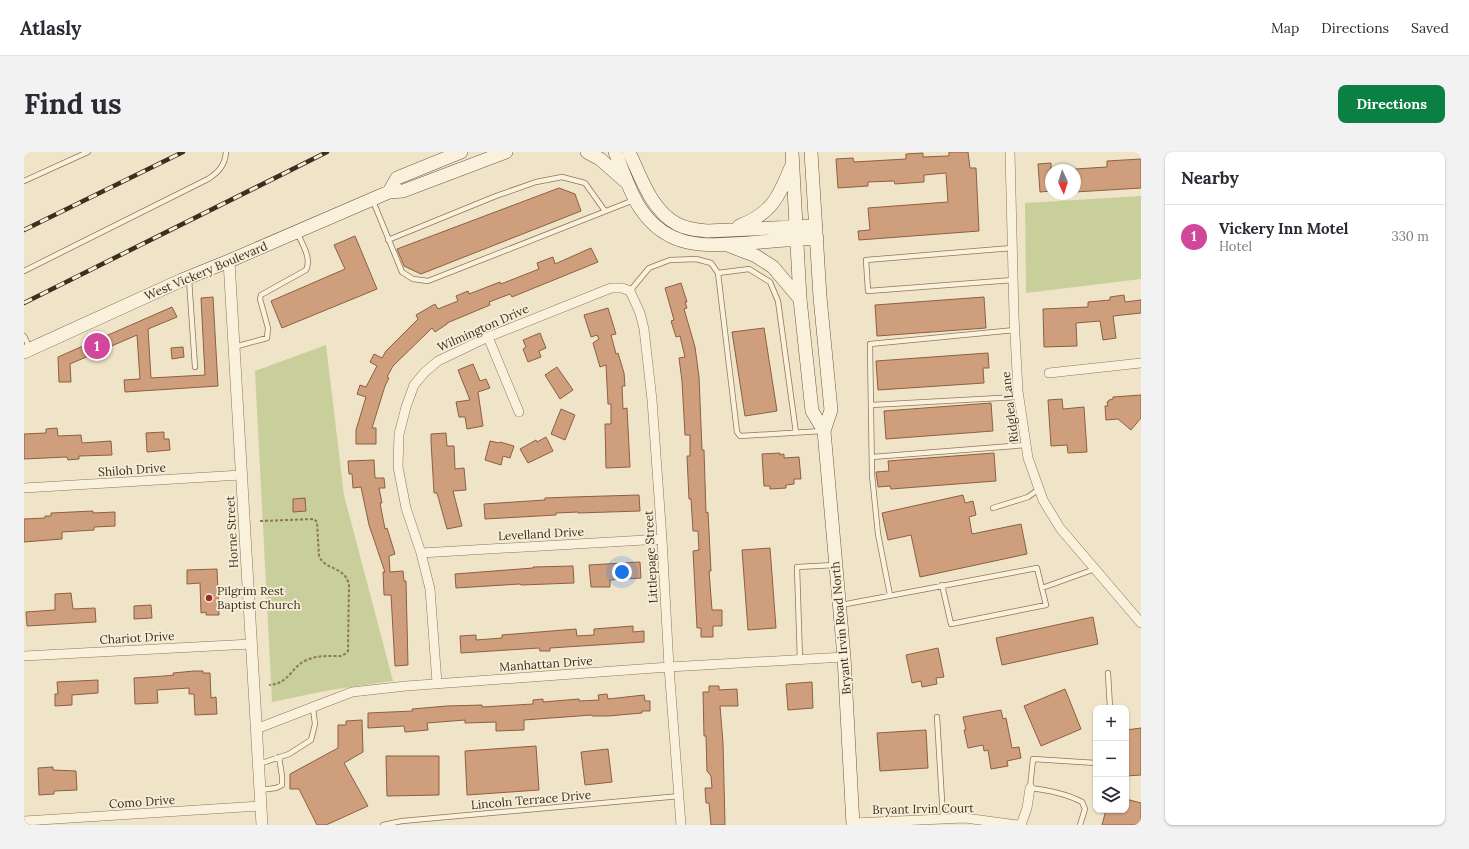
<!DOCTYPE html>
<html lang="en">
<head>
<meta charset="utf-8">
<style>
  :root { --surface:#fff; --page:#f2f2f3; --text:#2b2b33; --muted:#7c7c81; --line:#e1e1e2; --accent:#0b8043 }
  body { margin:0; font-family:Lora,serif; background:var(--page); color:var(--text) }
  .controls { position:absolute; right:12px; bottom:12px; display:grid; overflow:hidden; border-radius:8px; box-shadow:0 1px 3px #0004 }
  .controls button { width:36px; height:36px; display:grid; place-items:center; padding:0; border:0; border-bottom:1px solid var(--line); background:var(--surface); color:var(--text); font:20px sans-serif }
  .compass { position:absolute; left:1021px; top:12px; width:36px; height:36px; border-radius:50%; background:var(--surface); box-shadow:0 1px 3px #0004; rotate:176deg }
  .you { position:absolute; left:598px; top:420px; width:14px; height:14px; margin:-10px; border:3px solid #fff; border-radius:50%; background:#1a73e8; box-shadow:0 0 0 6px #1a73e833 }
  .badge { display:grid; place-items:center; width:26px; height:26px; border-radius:50%; background:var(--accent); color:#fff; font-size:13px; font-weight:700 }
  .pin { position:absolute; translate:-50% -50%; border:2px solid #fff; box-shadow:0 1px 4px #0006 }
  .list { margin:0; padding:0; list-style:none }
  h2 { display:flex; justify-content:space-between; align-items:center; height:52px; margin:0; padding:0 16px; font-size:17px }
  h2 small { font-size:13px; font-weight:400; color:var(--muted) }
  .list li { display:grid; grid-template-columns:26px 1fr auto; gap:12px; align-items:center; box-sizing:border-box; height:64px; padding:0 16px; border-top:1px solid var(--line) }
  .list b { display:block; font-size:15px; white-space:nowrap }
  .list p { margin:0; font-size:13px; white-space:nowrap; color:var(--muted) }
  .list em { font-size:13px; font-style:normal; color:var(--muted) }
  .icon { flex:none; width:22px; height:22px; fill:none; stroke:currentColor; stroke-width:2; stroke-linecap:round; stroke-linejoin:round }
  .map { position:relative; flex:none; width:1117px; height:673px; overflow:hidden; border-radius:8px }
  header { display:flex; align-items:center; gap:24px; box-sizing:border-box; height:56px; padding:0 20px; background:var(--surface); border-bottom:1px solid var(--line) }
  header strong { font-size:19px }
  nav { display:flex; gap:22px; margin-inline-start:auto; font-size:14px }
  .intro { display:flex; align-items:center; justify-content:space-between; box-sizing:border-box; height:96px; padding:0 24px }
  h1 { margin:0; font-size:28px }
  .button { padding:10px 18px; border-radius:8px; background:var(--accent); color:#fff; font-size:14px; font-weight:700 }
  main { display:flex; gap:24px; padding:0 24px }
  aside { flex:1; background:var(--surface); border-radius:8px; box-shadow:0 1px 3px #0004 }
  .map>svg:first-child { display:block }
  .green { fill:#c9cf9b }
  .building { fill:#cf9f7d; stroke:#8d5f41 }
  .lines { fill:none; stroke-linecap:round; stroke-linejoin:round }
  .service-casing { stroke:#8d765c; stroke-width:6 }
  .minor-casing { stroke:#8d765c; stroke-width:10 }
  .tertiary-casing { stroke:#8d765c; stroke-width:12 }
  .secondary-casing { stroke:#6f573f; stroke-width:14 }
  .path { stroke:#8d765c; stroke-width:2; stroke-dasharray:3 2; stroke-linecap:butt }
  .service { stroke:#faf1dc; stroke-width:4.5 }
  .minor { stroke:#faf1dc; stroke-width:9 }
  .tertiary { stroke:#faf1dc; stroke-width:11 }
  .secondary { stroke:#faf1dc; stroke-width:13 }
  .rail-casing { stroke:#3d2e20; stroke-width:4.5 }
  .rail { stroke:#f7eed8; stroke-width:3; stroke-dasharray:9; stroke-linecap:butt }
  .poi-dot { fill:#9e2a2b; stroke:#f7eed8; stroke-width:1.5 }
  .labels { text-anchor:middle; stroke-width:3.5; stroke-linejoin:round; paint-order:stroke }
  .street-label { font-size:12px; fill:#3d2e20; stroke:#f7eed8 }
  .poi-label { font-size:12px; fill:#3d2e20; stroke:#f7eed8; text-anchor:start }
</style>
</head>
<body>
<header>
<strong>Atlasly</strong>
<nav><a>Map</a><a>Directions</a><a>Saved</a></nav>
</header>
<div class="intro"><h1>Find us</h1><a class="button">Directions</a></div>
<main>
<div class="map">
<svg width="1117" height="673" viewBox="0 0 1117 673">
  <rect width="100%" height="100%" fill="#f0e4c8"/>
  <path class="green" d="M1117 44V127L1002 141 1001 51Z
    M302 193 320 343 369 529 306 538 248 550 231 219Z"/>
  <path class="building" d="M925 0H944L946 16H952L955 79 835 88 834 79 846 78 844 56 924 50 922 21 900 23V30L871 32 870 29 844 30V34L814 36 812 7 829 6 830 10 882 7V2L899 1V5L925 4Z
    M1117 7V36L1051 40V17L1083 15V9Z
    M1027 11V39L1016 40 1014 12Z
    M535 36 551 42 557 59 397 122 380 114 373 97Z
    M331 84 353 137 258 176 247 149 321 117 310 93Z
    M567 96 574 110 488 145 486 142 465 150 466 153 423 171V172L411 180 408 176 369 214 363 225 365 226 361 234 348 276H352V292H332V278L342 245 333 242 336 233 342 235 353 214 346 210 350 202 358 206 362 199 394 167 392 163 411 152 414 157 434 149 432 144 444 139 445 142 476 130 477 132 515 117 513 111 529 105 531 112Z
    M657 131 663 150H661L663 156 660 157 671 195 675 225 678 298H680L682 361 684 360 687 419H685L688 458H698V474H689V485H677V476H673L669 399 675 398 674 379H669L667 347H665L663 304H666V283H661L658 229 655 206 661 205 656 184 652 185 647 169 650 168 641 136Z
    M1100 143 1101 150 1117 148V161L1089 164 1092 186 1079 188 1076 169 1052 171 1053 194 1020 195 1019 157 1064 155V150L1086 148V145Z
    M189 145 194 234 101 240 100 228 116 227 113 183 46 212 47 230H35L34 205 148 155 153 165 124 177 127 226 181 223 177 146Z
    M960 145 962 176 853 184 851 153Z
    M584 156 592 182 587 183 592 202 594 201 600 221 601 234H598L599 257 603 256 606 315 582 316 581 272H587V252H584L582 213 576 215 569 191 575 187 573 183 567 185 560 163Z
    M740 176 753 259 721 264 708 180Z
    M516 181 522 196 515 199 517 205 504 210 499 197 502 195 499 188Z
    M159 195 160 205 148 207 147 196Z
    M964 201 965 216H959L960 231 854 238 852 209Z
    M449 212 456 229 462 227 466 236 454 240 459 274 443 277 441 265H435L432 250 446 248 434 218Z
    M533 215 549 238 536 247 521 223Z
    M1117 243V266L1107 278 1094 267 1082 268 1081 254H1084L1083 250 1085 249V248L1089 247V245Z
    M1038 247 1039 257 1060 255 1063 300 1044 301 1043 293 1027 294 1024 248Z
    M967 251 969 279 862 287 860 259Z
    M537 257 551 263 541 288 527 282Z
    M33 276 34 284 57 283 58 291 87 289 88 303 55 304V307L44 308 43 305 0 307V282L22 281V277Z
    M140 280V287H145L146 298 123 300 122 281Z
    M422 281 423 294H430L431 317 440 316 442 338 429 339 438 374 423 377 413 341H410L407 289V282Z
    M522 285 529 299 504 311 496 297 512 288 513 290Z
    M466 289 475 291 476 290 490 294 486 306 479 304 477 313 461 308Z
    M756 301V303L760 302V306L775 305 777 327H770V332L762 333V336L746 337V334H740L738 302Z
    M970 301 972 329 867 337 866 334 854 335 852 320 865 319 864 309Z
    M350 308 351 326H360L361 336H355L358 351H356L361 377 363 376 371 402 365 404 366 420 379 419 380 429H382L384 513 371 514 367 443H360L359 420H361L345 373 337 335 329 336 328 322H325L324 309Z
    M615 343 616 359 554 361V360L532 361V363L461 367 460 352 521 348V346L548 345Z
    M939 343 941 351 949 349 952 363 945 365 948 382 997 372 1003 402 896 425 887 383 864 388 858 361Z
    M281 346 282 359 269 360V347Z
    M69 359V361L91 360V374L70 375V378L38 380V387L0 390V367L21 366V364H27V361Z
    M746 396 752 476 724 478 718 398Z
    M616 410 617 426 586 428V435H567L565 413Z
    M549 414 550 431 497 433 496 432 432 436 431 422 509 416V415Z
    M193 417 195 463H182V460L177 461 176 431 163 432V418Z
    M47 441 49 457 71 456 72 470 3 474 2 460 31 458V442Z
    M127 453 128 466 110 467V454Z
    M1069 465 1074 492 978 513 972 486Z
    M609 474V480L620 479V490L526 496V499H516L515 496 437 501 436 484 452 483V488L478 486V483L552 477 553 484 570 483V477Z
    M914 496 920 525 912 526 913 532 898 535 897 529 888 531 882 503Z
    M170 519H179V521H186L187 546 192 545 193 562 171 563 170 542H165V536L133 538 134 551 111 552 110 526 140 524 150 523 149 521Z
    M74 528V541L48 543V553L31 554V542H34L33 530Z
    M788 530 789 556 764 558 762 532Z
    M685 534H695V538L713 537 714 554H696L699 591 701 673H687L685 651H682L681 636H688L687 624 683 619 682 584H680L679 540H685Z
    M1041 537 1057 577 1017 594 1000 554Z
    M583 542 584 547 620 543 621 549H626V559H618V561L584 564H568V563L500 568V578L472 579V570L441 571V568L403 571 404 578 381 580 380 574 344 576V561L389 559 388 557 423 554 458 553V555L509 552V548L519 547V550L555 547V549L575 548 574 543Z
    M977 558 979 567 982 566 988 596 995 595 997 606 983 609 984 614 967 617 964 598 960 599 959 593 944 596 940 578H942L939 565Z
    M338 568 339 600 320 611 344 654 302 673H293L275 637H266V622L314 596V573H322V569Z
    M1117 576V623L1102 624V578Z
    M902 578 904 616 856 619 853 581Z
    M512 594 515 638 443 643 441 599Z
    M584 597 588 630 561 633 557 600Z
    M362 604H415V643L363 644Z
    M29 615V618L52 619 53 638 30 639V642L15 643 14 616Z
    M1102 647 1117 651V673H1078L1082 658H1102Z"/>
  <g class="lines">
    <defs>
      <path id="service" d="M0 29 64 0
        M349 49 378 120 389 127 404 129 610 48
        M364 88 472 44 512 30 538 25 561 31 581 59
        M988 96 842 108 844 139 989 128
        M0 119 184 27C195 20 201 13 202 0
        M694 121 725 117 746 130 754 149 772 281
        M165 127 171 215
        M606 139 625 116 646 108 672 107 687 111 694 121 713 280 716 284 798 279
        M0 184 6 197
        M210 195 243 186 244 176 236 147 237 143 282 118C288 106 278 92 273 80
        M847 253 995 245
        M848 305 1002 293
        M969 356 1004 345 1015 337
        M1018 436 1071 417
        M866 443 854 382 848 323 846 192 991 178
        M817 453 1013 416 1022 453 927 472 918 433
        M776 508 773 415 811 413
        M1084 521 1086 556
        M913 565 919 666
        M235 612 265 602 287 588 291 572 289 556
        M236 638 252 636 258 633V624L255 605
        M359 673 378 669 656 644
        M1056 673 1061 657 1058 650C1041 641 1024 638 1006 636L1009 607 1072 611"/>
      <path id="minor" d="M986 0 990 164 994 239 1004 306 1019 348 1036 376 1117 471
        M464 185 495 260
        M1025 221 1117 211
        M0 336 217 323
        M397 401 638 387
        M0 504 227 492
        M413 531 406 437 397 401 382 356 374 315 375 282 382 255 390 233 401 220 414 209 464 185 587 136H598L606 139 616 161 620 177 628 248 638 387 645 515 657 673
        M232 577 328 540 382 534 645 515 820 505
        M0 669 237 654
        M829 671 941 666 993 673
        M997 673 1003 656 1006 636"/>
      <path id="tertiary" d="M205 109 238 673"/>
      <path id="secondary" d="M563 0 576 7 601 29
        M591 0C599 18 605 39 616 56 644 98 681 94 725 91 748 89 770 87 793 86
        M605 0C617 25 627 58 653 72 662 77 672 78 683 79L792 74
        M768 0 776 147 788 259 800 279 820 505 829 673
        M787 0 796 145 807 258 800 279
        M365 40 373 26 437 0
        M715 74C747 62 755 45 767 15
        M706 94 732 104 749 115 776 147
        M0 200 158 128 205 109 365 40 379 39 482 0"/>
    </defs>
    <use href="#service" class="service-casing"/>
    <use href="#minor" class="minor-casing"/>
    <use href="#tertiary" class="tertiary-casing"/>
    <use href="#secondary" class="secondary-casing"/>
    <path class="path" d="M236 369 290 367 293 370 295 404C302 419 319 413 325 432L324 499 321 502 317 504C306 504 293 503 283 508 267 514 266 532 245 533"/>
    <use href="#service" class="service"/>
    <use href="#minor" class="minor"/>
    <use href="#tertiary" class="tertiary"/>
    <use href="#secondary" class="secondary"/>
    <defs>
      <path id="rail" d="M0 78 159 0
        M0 151 303 0"/>
    </defs>
    <use href="#rail" class="rail-casing"/>
    <use href="#rail" class="rail"/>
  </g>
  <circle class="poi-dot" cx="185" cy="446" r="4"/>
  <g class="labels">
    <g class="street-label">
      <text transform="translate(182 119) rotate(-23)" y="4">West Vickery Boulevard</text>
      <text transform="translate(459 176) rotate(-24)" y="4">Wilmington Drive</text>
      <text transform="translate(986 255) rotate(-97)" y="4">Ridglea Lane</text>
      <text transform="translate(108 318) rotate(-4)" y="4">Shiloh Drive</text>
      <text transform="translate(208 380) rotate(-93)" y="4">Horne Street</text>
      <text transform="translate(517 382) rotate(-3)" y="4">Levelland Drive</text>
      <text transform="translate(627 405) rotate(-93)" y="4">Littlepage Street</text>
      <text transform="translate(817 476) rotate(-95)" y="4">Bryant Irvin Road North</text>
      <text transform="translate(113 486) rotate(-3)" y="4">Chariot Drive</text>
      <text transform="translate(522 512) rotate(-4)" y="4">Manhattan Drive</text>
      <text transform="translate(507 648) rotate(-5)" y="4">Lincoln Terrace Drive</text>
      <text transform="translate(118 650) rotate(-4)" y="4">Como Drive</text>
      <text transform="translate(899 657) rotate(-1)" y="4">Bryant Irvin Court</text>
    </g>
    <g class="poi-label">
      <text x="193" y="443">Pilgrim Rest<tspan x="193" dy="14">Baptist Church</tspan></text>
    </g>
  </g>
</svg>
<div class="controls">
<button>+</button>
<button>−</button>
<button><svg class="icon" aria-label="layers" viewBox="0 0 24 24"><path d="M12 4l9 5-9 5-9-5zM3 14l9 5 9-5"/></svg></button>
</div>
<svg class="compass" viewBox="-18 -18 36 36"><path d="M0-13l5 13h-10z" fill="#e53935"/><path d="M0 13l5-13h-10z" fill="#7c7c81"/></svg>
<div class="you"></div>
<div class="pin badge" style="left:73px;top:194px;background:#d1479c">1</div>
</div>
<aside>
<h2>Nearby<small></small></h2>
<ul class="list">
<li><span class="badge" style="background:#d1479c">1</span><div><b>Vickery Inn Motel</b><p>Hotel</p></div><em>330 m</em></li>
</ul>
</aside>
</main>
</body>
</html>
